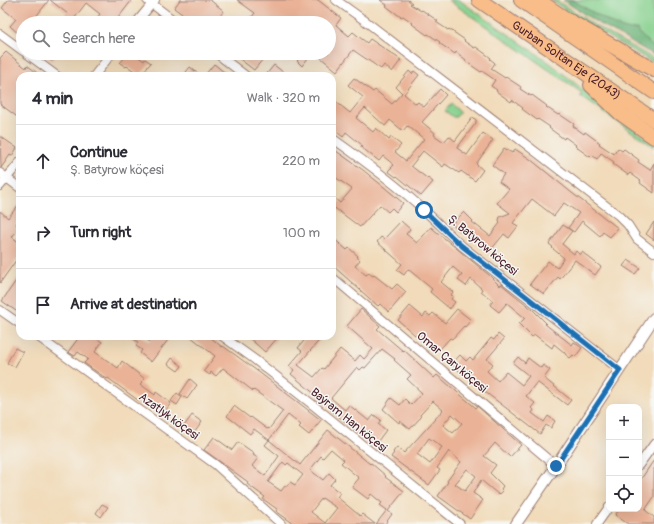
<!DOCTYPE html>
<html lang="en">
<head>
<meta charset="utf-8">
<style>
  :root { --surface:#fff; --page:#f7f7f7; --text:#2b2b33; --muted:#7c7c81; --line:#e1e1e2 }
  body { margin:0; font-family:Pangolin,sans-serif; background:var(--page); color:var(--text) }
  .controls { position:absolute; right:12px; bottom:12px; display:grid; overflow:hidden; border-radius:8px; box-shadow:0 4px 16px #0002 }
  .controls button { width:36px; height:36px; display:grid; place-items:center; padding:0; border:0; border-bottom:1px solid var(--line); background:var(--surface); color:var(--text); font:20px sans-serif }
  .stop { position:absolute; width:12px; height:12px; margin:-9px; border:3px solid #1f6fb2; border-radius:50%; background:#fff }
  .stop.end { background:#1f6fb2; border-color:#fff; box-shadow:0 1px 4px #0008 }
  .list { margin:0; padding:0; list-style:none }
  h2 { display:flex; justify-content:space-between; align-items:center; height:52px; margin:0; padding:0 16px; font-size:17px }
  h2 small { font-size:13px; font-weight:400; color:var(--muted) }
  .list li { display:grid; grid-template-columns:26px 1fr auto; gap:12px; align-items:center; box-sizing:border-box; height:72px; padding:0 16px; border-top:1px solid var(--line) }
  .list b { display:block; font-size:15px; white-space:nowrap }
  .list p { margin:0; font-size:13px; white-space:nowrap; color:var(--muted) }
  .list em { font-size:13px; font-style:normal; color:var(--muted) }
  .icon { flex:none; width:22px; height:22px; fill:none; stroke:currentColor; stroke-width:2; stroke-linecap:round; stroke-linejoin:round }
  .map { position:relative; flex:none; width:654px; height:524px; overflow:hidden }
  .search { position:absolute; background:var(--surface); box-shadow:0 4px 16px #0002; left:16px; top:16px; width:320px; height:44px; display:flex; align-items:center; gap:10px; box-sizing:border-box; padding:0 14px; border-radius:22px; color:var(--muted); font-size:15px }
  .panel { position:absolute; background:var(--surface); box-shadow:0 4px 16px #0002; left:16px; top:72px; width:320px; height:268px; border-radius:12px }
  .map>svg:first-child { display:block }
  .green { fill:#86d08d; stroke:#68785c }
  .forest { fill:#6cb278; stroke:#5b6852 }
  .building { fill:#eab397; fill-rule:evenodd }
  .lines { fill:none; stroke-linecap:round; stroke-linejoin:round }
  .minor-casing { stroke:#9e7d72; stroke-width:10 }
  .tertiary-casing { stroke:#9e7d72; stroke-width:12 }
  .trunk-casing { stroke:#9e7d72; stroke-width:16 }
  .minor { stroke:#fff; stroke-width:8 }
  .tertiary { stroke:#fff; stroke-width:10 }
  .trunk { stroke:#f8bd89; stroke-width:14 }
  .route { stroke:#1f6fb2; stroke-width:5 }
  .labels { text-anchor:middle; stroke-width:3; stroke-linejoin:round; paint-order:stroke }
  .street-label { font-size:12px; fill:#4a1f2b; stroke:#f6f6f2 }
</style>
</head>
<body>
<div class="map">
<svg width="654" height="524" viewBox="0 0 654 524">
  <rect width="100%" height="100%" fill="#f6f6f2"/>
  <filter id="ink" filterUnits="userSpaceOnUse"><feTurbulence type="fractalNoise" baseFrequency=".025" numOctaves="2"/><feDisplacementMap in="SourceGraphic" scale="8" xChannelSelector="R" yChannelSelector="G"/><feConvolveMatrix kernelMatrix="1 2 1 2 8 2 1 2 1" color-interpolation-filters="sRGB"/></filter>
  <filter id="wash" filterUnits="userSpaceOnUse"><feTurbulence type="fractalNoise" baseFrequency=".012" numOctaves="4" result="noise"/><feDisplacementMap in="SourceGraphic" scale="16" xChannelSelector="R" yChannelSelector="G"/><feGaussianBlur stdDeviation="0.9" result="paint"/><feColorMatrix in="noise" values="0 0 0 0 0 0 0 0 0 0 0 0 0 0 0 0 0 1.4 0 .05"/><feComposite in="paint" operator="in"/></filter>
  <g filter="url(#wash)">
    <rect width="100%" height="100%" fill="#f1dbba"/>
    <path class="green" d="M448 0H459L550 63 618 118 654 143V147L580 96 582 93Z
      M551 0H556L597 27 654 59V63L581 21Z
      M572 0H654V48L640 34 637 29 630 31 616 26Z
      M451 104 460 112 456 117H453L445 111Z"/>
    <path class="forest" d="M563 0H572L616 26 630 30 637 29 640 34 654 48V55L599 24Z"/>
    <g id="blocks">
      <path class="building" d="M8 0H49L31 23H23V32L20 35 10 26 16 19 2 8Z
        M50 0H132L114 23H93L100 14 86 3 71 23H60L68 14Z
        M180 0H210L224 11 214 23H194L174 8Z
        M237 0H318L341 18 336 25 349 36 353 32 367 43 370 39 401 60 392 72 384 65 381 69 353 50 337 71 315 53H329V23H258L251 18 255 13Z
        M380 0H408L412 3 410 4 421 11 422 10 438 21 436 22 448 30 449 29 465 40 464 41 474 48 476 47 491 58 490 59 495 63 491 69 505 78 506 77 521 87 520 89 531 96 532 95 547 106 546 107 558 115 559 114 574 124 573 126 584 134 585 132 600 143 599 144 614 154 618 148 622 151 624 149 639 160 638 162 650 170 654 163V193L640 183 641 181 630 173 628 175 613 164 614 162 601 153 597 159 592 155 590 157 575 146 576 145 565 137 564 139 549 128 550 127 538 119 537 120 522 109 523 108 512 100 511 102 496 91 497 90 491 86 495 80 482 71 481 72 465 61 466 60 456 52 455 54 439 43 440 42 428 34 427 35 412 24 413 23 403 16 401 17 386 6 387 5Z
        M6 52 26 68 27 65 41 76H20V119L0 104V58Z
        M42 53H58L52 61Z
        M119 53H133L144 61 145 59 151 63 140 75 127 66 126 67 120 63 125 57Z
        M232 53H268L254 70Z
        M305 53H312L302 66 297 61Z
        M214 64 229 76H204Z
        M274 65 288 76H265Z
        M190 67 201 76H183Z
        M409 71 412 74 414 71 419 75 404 94 416 104 418 102 424 107 440 89 446 95 422 122 435 133 434 135 444 142 449 136 455 141 473 117 476 120V123L457 148 467 155 483 133 493 140 476 164 483 170 475 181 461 171 459 173 445 164 443 167 423 151 411 166 428 179V178L433 182 421 196 397 176 396 177 388 171 394 165 383 156 379 161 361 147 362 145 346 132 343 137 332 128V105L335 101 350 113 363 97 348 85 354 78 373 92 375 90 392 104 402 93 396 87ZM365 108 385 126 390 120 403 131 407 126 408 127V126L424 139 406 161 395 152 401 145 391 137 389 140 376 128 373 132 356 118Z
        M0 136 17 148 12 156 10 155 1 168Z
        M332 148 363 170 384 187 403 203 396 212 392 208 388 212 380 205 360 227 332 206V202L335 199 340 203 352 189 332 175Z
        M504 148 512 153 515 149 530 159 572 193 618 228 610 237 603 232 600 236 582 221 574 232 568 228 579 213 564 203 554 216 532 199 513 223 518 226 509 238 504 234 490 251 464 231 462 233 452 224 464 212 473 221 472 222 490 236 500 223 499 220 500 217 510 213 497 203 509 189 499 182 504 174 492 165Z
        M20 203V220L16 224 20 227 12 237 20 243V261L17 259 0 283V211L8 218Z
        M401 221 410 229 406 234 417 243 431 227 439 234 489 275 500 286 501 284 533 310 546 323 545 324 572 345 574 342 582 348 575 357 573 355 570 358 565 354V353L554 344 552 348 535 335 532 337 519 324 525 318 507 303 499 312 490 305 493 301 481 291 482 289 471 279 466 286 458 280 462 275 453 267 441 282 453 292 451 295 453 296 451 299 455 302 450 309 430 292 432 289 408 269 404 275 397 270 402 264 377 242 381 237 384 239Z
        M654 222V240L646 234Z
        M563 225 572 231 562 244 574 254 576 251 580 255 582 252 601 267 595 275 575 260 560 279 558 277 544 294 530 284 548 261 557 268 564 258 552 248 553 247 549 244Z
        M332 237 347 250 349 248 358 256 357 257 360 260 355 266 366 275 369 273 373 276 374 275 392 289 397 284 406 292 389 312 380 304 378 306 332 265Z
        M628 260 640 268 635 274 623 266Z
        M20 275V306L16 311 2 301Z
        M410 306 423 317 426 313 430 316 433 313 445 323 457 309 471 320 465 327 464 326 452 339 450 338 440 349 437 347 433 351 398 320Z
        M361 309 380 326 377 329 403 351 404 350 434 378 437 375 476 408 477 406 521 445 510 457 495 443 484 456 496 465 490 473 503 486 501 489 503 491 499 495 481 480 473 493 483 500 470 519 438 496 448 482 447 481 461 462 449 451 437 468 440 470 429 485 391 457 394 453 393 452 397 447 404 453 427 428 443 410 433 401 420 415 421 417 410 429 400 421 399 423 383 409 391 398 400 405 405 399 411 405 422 393 407 379 411 375 394 360 395 359 382 349 365 368 363 367 360 370 357 367 331 398 345 410 349 405 369 421 374 415 381 420 378 424 386 430 375 445 345 422 329 408 330 407 291 374 294 370 289 366 302 351 298 348 308 336H323L298 365 314 377 322 368 324 369 340 349 355 361 360 355 364 359 373 349 347 326ZM452 414 462 423 453 433 443 425ZM429 438 442 447 430 464 417 454ZM467 469 476 476 465 491 455 484Z
        M498 334 504 339 487 359 493 364 487 371 498 381 506 372 522 385 529 376 513 363 518 357 525 363 528 358 541 368 543 365 550 370 544 378 571 400 567 405 537 382 526 396 535 403 531 408 534 410 532 413 544 422 548 416 555 421 551 428 546 425 540 434 480 388 458 370 459 369 452 364 460 355 466 361 470 357 473 360 491 338 494 340Z
        M80 336H93L102 342 95 352 118 368 122 361 145 379 140 384 155 395 156 392 171 403 163 414 141 398 139 401 108 378 107 379 84 363 88 359 78 352 75 356 68 352Z
        M129 336H142L150 342 154 336H171L151 362 140 353 142 350 136 346 138 342Z
        M190 336H209L222 347 223 346 260 373 321 420 309 435 299 427 301 425 288 415 269 440 254 429 250 434 227 416 234 406 250 418 251 417 267 429 268 428 269 429 283 411 254 390 253 391 223 368 216 376 211 372 210 375 204 371 215 356Z
        M247 336H279L265 352Z
        M15 348 23 352 15 367 7 363Z
        M172 358 182 366 178 371 168 364Z
        M190 379 197 385 187 399 180 394Z
        M177 393 182 397 177 405 171 401Z
        M192 415 202 422 194 433 184 426Z
        M328 430 370 464 371 463 386 476 385 477 404 491 388 511 392 514 385 524H376L387 510 380 505 382 503 371 494 368 499 352 487 359 478 341 463 344 460 331 449 323 458 321 456 310 470 323 480 329 473 335 479 330 485 340 493 337 497 360 516 362 514 375 524H294L276 511 277 509 263 499 265 497 247 484 248 482 204 450 214 437 232 450 238 442 254 453 253 455 258 458 252 466 265 476 279 456 265 445 269 440 300 465ZM283 462 286 465 288 463 303 475 295 485 290 482 287 486H285L281 491 268 482ZM322 498 337 508 325 523 311 512Z
        M654 460V497L645 510 654 517V524H628L615 515 620 509H639V482Z
        M102 504 108 507 101 517 96 513Z"/>
    </g>
  </g>
  <g filter="url(#ink)">
    <use href="#blocks" fill-opacity="0" stroke="#9e7d72" stroke-width="1"/>
    <g class="lines">
      <defs>
        <path id="minor" d="M147 0 177 23
          M336 0 364 20 618 215 628 225 637 239 654 252
          M136 23 155 0
          M0 34 23 51
          M26 53 57 76
          M216 53 246 76
          M94 76 112 53
          M332 138C363 160 396 184 424 210 437 222 449 234 462 246L620 370
          M0 173 20 188
          M0 186 20 162
          M332 277 556 466
          M0 310 20 324
          M37 336 216 465 281 524
          M222 336 254 359 313 405 460 524
          M639 465 654 444
          M597 524 609 507"/>
        <path id="tertiary" d="M516 524 556 466 654 318"/>
        <g id="trunk">
          <path id="s1" d="M479 0 654 120"/>
          <path d="M521 0 654 92"/>
          <path d="M538 0 566 19 654 70"/>
          <path d="M591 85 620 113 654 137"/>
        </g>
      </defs>
      <use href="#minor" class="minor-casing"/>
      <use href="#tertiary" class="tertiary-casing"/>
      <use href="#trunk" class="trunk-casing"/>
      <use href="#minor" class="minor"/>
      <use href="#tertiary" class="tertiary"/>
      <use href="#trunk" class="trunk"/>
    </g>
  </g>
  <g class="lines" filter="url(#ink)">
    <path class="route" d="M424 210 451 236 462 246 620 370 556 466"/>
  </g>
  <g class="labels">
    <g class="street-label">
      <text dy="4" stroke="none"><textPath href="#s1" startOffset="106">Gurban Soltan Eje (2043)</textPath></text>
      <text transform="translate(483 245) rotate(40)" y="4">Ş. Batyrow köçesi</text>
      <text transform="translate(452 362) rotate(40)" y="4">Omar Çary köçesi</text>
      <text transform="translate(169 416) rotate(36)" y="4">Azatlyk köçesi</text>
      <text transform="translate(349 420) rotate(39)" y="4">Baýram Han köçesi</text>
    </g>
  </g>
</svg>
<div class="controls">
<button>+</button>
<button>−</button>
<button><svg class="icon" aria-label="locate" viewBox="0 0 24 24"><circle cx="12" cy="12" r="6"/><path d="M12 2v4M12 18v4M2 12h4M18 12h4"/></svg></button>
</div>
<div class="stop" style="left:424px;top:210px"></div>
<div class="stop end" style="left:556px;top:466px"></div>
<div class="search"><svg class="icon" aria-label="search" viewBox="0 0 24 24"><circle cx="10" cy="10" r="6"/><path d="M15 15l6 6"/></svg>Search here</div>
<section class="panel">
<h2>4 min<small>Walk · 320 m</small></h2>
<ul class="list">
<li><svg class="icon" aria-label="ahead" viewBox="0 0 24 24"><path d="M12 20V5M6 11l6-6 6 6"/></svg><div><b>Continue</b><p>Ş. Batyrow köçesi</p></div><em>220 m</em></li>
<li><svg class="icon" aria-label="right" viewBox="0 0 24 24"><path d="M7 20v-9h11M14 6l5 5-5 5"/></svg><div><b>Turn right</b></div><em>100 m</em></li>
<li><svg class="icon" aria-label="arrive" viewBox="0 0 24 24"><path d="M6 21V4h12l-3 4 3 4H6"/></svg><div><b>Arrive at destination</b></div></li>
</ul>
</section>
</div>
</body>
</html>
